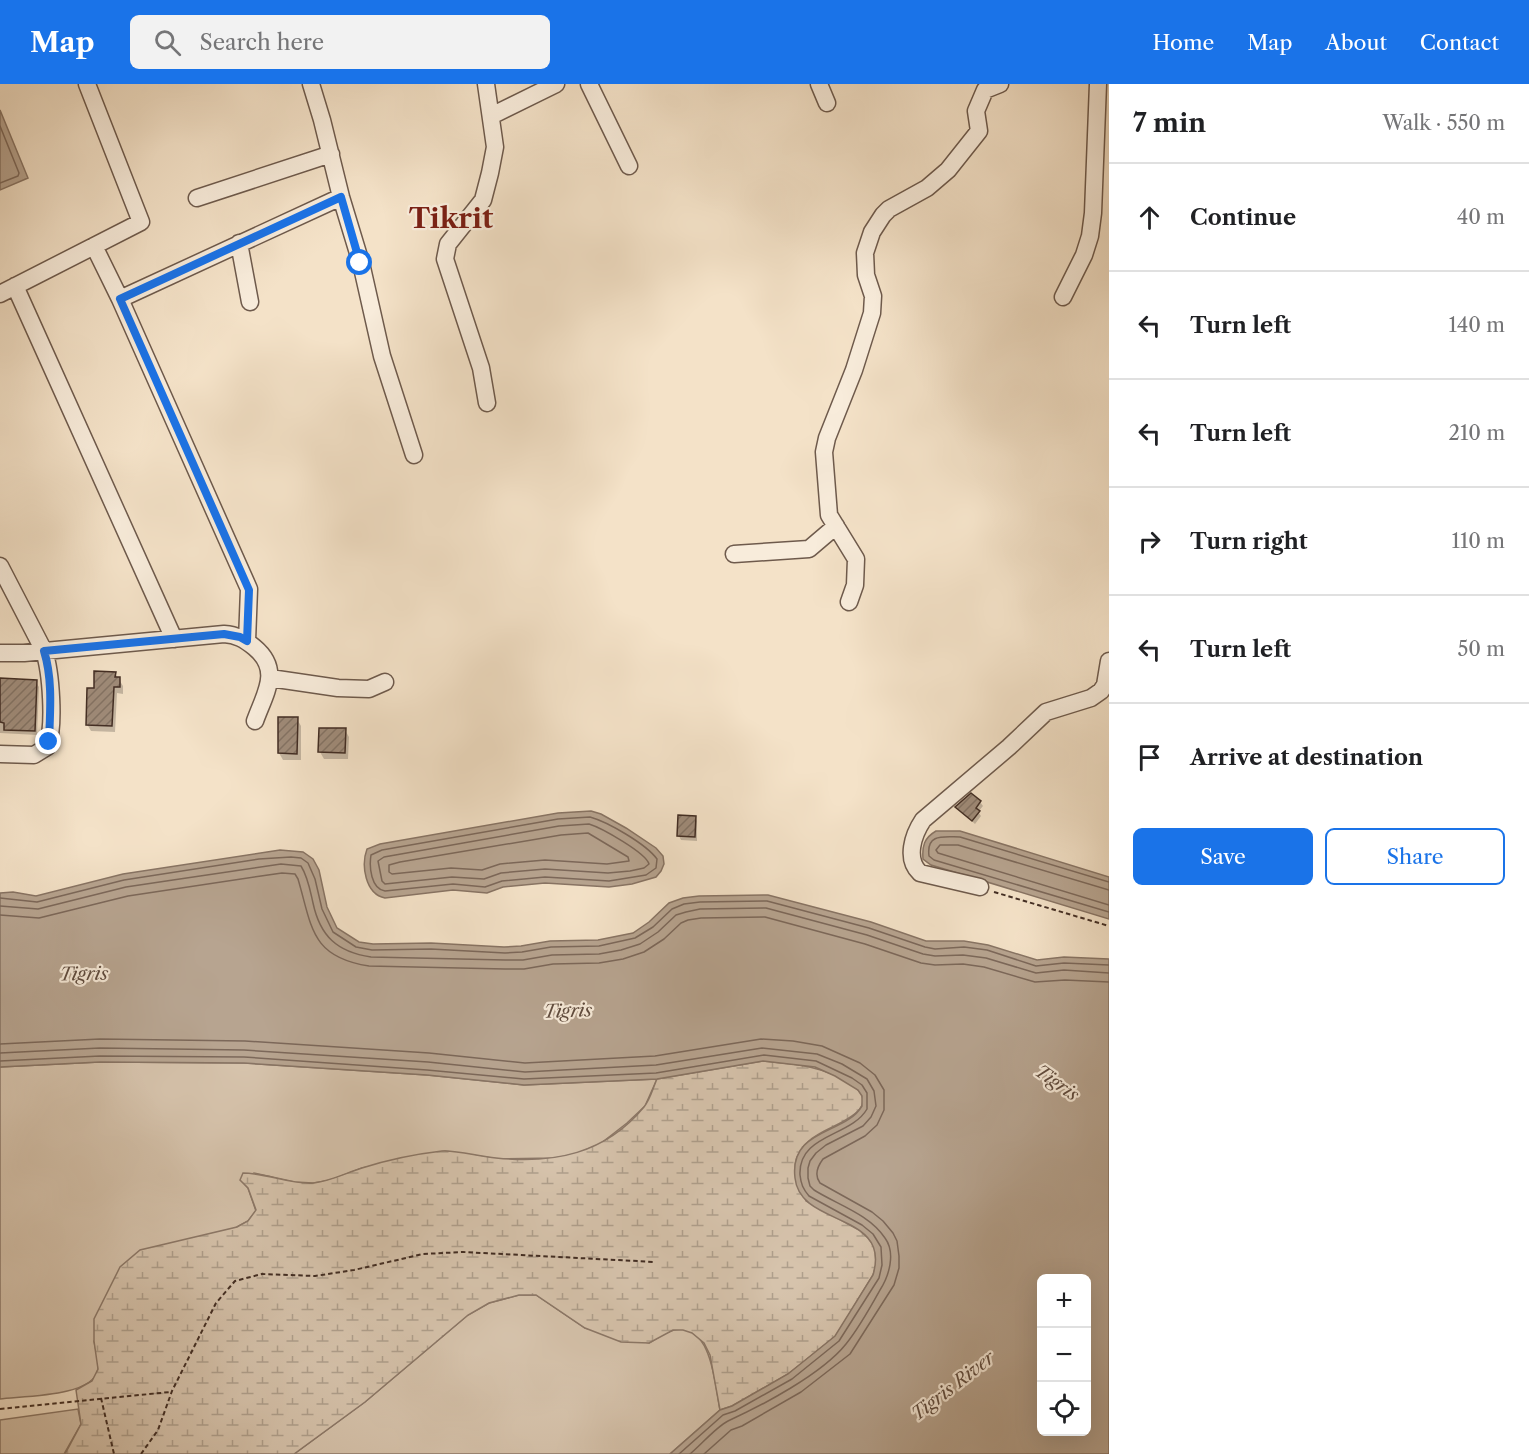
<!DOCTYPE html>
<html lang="en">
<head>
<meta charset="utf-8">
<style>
  :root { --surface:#fff; --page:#f2f2f2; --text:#202124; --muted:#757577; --line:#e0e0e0; --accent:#1a73e8 }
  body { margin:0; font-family:"Libre Caslon Text",serif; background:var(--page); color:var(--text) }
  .controls { position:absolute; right:18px; bottom:18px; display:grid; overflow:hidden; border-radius:9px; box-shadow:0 6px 24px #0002 }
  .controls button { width:54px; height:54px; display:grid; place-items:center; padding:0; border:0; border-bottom:2px solid var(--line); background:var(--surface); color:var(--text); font:30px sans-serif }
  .stop { position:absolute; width:18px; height:18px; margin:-14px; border:4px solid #1a73e8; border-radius:50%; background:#fff }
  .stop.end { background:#1a73e8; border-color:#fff; box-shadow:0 2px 6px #0008 }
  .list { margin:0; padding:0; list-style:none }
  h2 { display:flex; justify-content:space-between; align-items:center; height:78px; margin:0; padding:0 24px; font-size:26px }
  h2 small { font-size:20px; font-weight:400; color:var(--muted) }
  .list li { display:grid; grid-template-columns:39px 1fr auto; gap:18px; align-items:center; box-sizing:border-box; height:108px; padding:0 24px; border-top:2px solid var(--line) }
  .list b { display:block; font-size:22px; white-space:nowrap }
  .list em { font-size:20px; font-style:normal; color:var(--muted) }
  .actions { display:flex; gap:12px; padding:18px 24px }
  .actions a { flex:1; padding:14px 0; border:2px solid var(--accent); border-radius:9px; text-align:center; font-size:21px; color:var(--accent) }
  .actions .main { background:var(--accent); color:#fff }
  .icon { flex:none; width:33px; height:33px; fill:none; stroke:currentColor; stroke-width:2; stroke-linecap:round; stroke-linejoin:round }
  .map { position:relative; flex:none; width:1109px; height:1370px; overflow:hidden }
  header { display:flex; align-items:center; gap:36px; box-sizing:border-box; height:84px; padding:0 30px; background:var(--accent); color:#fff }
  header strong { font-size:28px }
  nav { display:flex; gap:33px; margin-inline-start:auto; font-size:21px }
  .search { width:420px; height:54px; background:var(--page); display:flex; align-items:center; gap:15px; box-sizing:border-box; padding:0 21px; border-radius:9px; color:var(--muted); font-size:22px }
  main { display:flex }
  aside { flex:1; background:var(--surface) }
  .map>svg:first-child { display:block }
  .grass { fill:#d6c3ac; stroke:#8c7868; stroke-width:1.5 }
  .wetland { fill:url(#wetland-marsh); stroke:#8c7868; stroke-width:1.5 }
  .water { fill:#b7a490; stroke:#887464; stroke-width:1.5; fill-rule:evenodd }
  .shadow { fill:#0003 }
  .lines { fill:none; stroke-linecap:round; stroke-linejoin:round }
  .shore { stroke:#7c685a; stroke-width:1.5 }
  .building { fill:url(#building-hatch); stroke:#422d23; stroke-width:1.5 }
  .minor-casing { stroke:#6e5a4c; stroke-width:19 }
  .path { stroke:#422d23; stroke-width:2; stroke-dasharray:4.5 3; stroke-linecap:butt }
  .minor { stroke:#f8ecdb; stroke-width:16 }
  .route { stroke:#1a73e8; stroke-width:8 }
  .labels { text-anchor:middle; stroke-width:4.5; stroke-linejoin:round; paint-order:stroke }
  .water-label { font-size:18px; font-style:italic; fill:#5f4b3e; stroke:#f8ecdb }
  .town-label { font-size:28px; font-weight:bold; fill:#7a1f14; stroke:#f8ecdb }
</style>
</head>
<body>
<header>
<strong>Map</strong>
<div class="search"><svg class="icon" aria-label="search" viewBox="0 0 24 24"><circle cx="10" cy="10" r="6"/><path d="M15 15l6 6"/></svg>Search here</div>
<nav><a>Home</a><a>Map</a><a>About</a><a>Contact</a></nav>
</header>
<main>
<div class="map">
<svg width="1109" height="1370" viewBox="0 0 1109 1370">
  <defs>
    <pattern id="wetland-marsh" width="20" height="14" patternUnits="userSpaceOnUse" patternTransform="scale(1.5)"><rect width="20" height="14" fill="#d6c3ac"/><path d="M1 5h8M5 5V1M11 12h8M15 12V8" fill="none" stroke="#af9f8c"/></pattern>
    <pattern id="building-hatch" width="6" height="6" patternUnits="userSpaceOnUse" patternTransform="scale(1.5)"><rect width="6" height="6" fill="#9f8b79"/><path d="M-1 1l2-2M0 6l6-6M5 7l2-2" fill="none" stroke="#837263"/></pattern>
  </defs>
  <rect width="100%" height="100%" fill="#f4e2c8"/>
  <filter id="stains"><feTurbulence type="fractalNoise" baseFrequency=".00333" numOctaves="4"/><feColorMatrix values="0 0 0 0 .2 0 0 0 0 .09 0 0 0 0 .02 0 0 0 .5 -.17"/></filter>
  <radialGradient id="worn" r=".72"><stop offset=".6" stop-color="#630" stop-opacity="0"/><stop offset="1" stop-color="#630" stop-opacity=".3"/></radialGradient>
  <path class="grass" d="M100 978 244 979 427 991 524 1001 657 995 645 1022 627 1039 600 1060 576 1070 555 1074 498 1075 445 1067 362 1084 331 1096 313 1099 295 1098 254 1089 241 1096 248 1104 256 1127 248 1137 237 1143 94 1257C95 1265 100 1278 98 1285 94 1313 23 1312 0 1315V983Z
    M519 1211H536L585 1244 649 1259C656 1255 666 1248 674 1246 712 1238 715 1301 720 1326L670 1370H294L365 1318 468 1231 489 1219Z
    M78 1325 81 1340 64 1370H0V1336Z"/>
  <path class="wetland" d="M763 977C794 980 825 982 851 1000 886 1025 835 1040 819 1050 810 1055 801 1063 797 1073 791 1087 801 1103 806 1117L859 1146 868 1154 875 1163 876 1181 873 1191 836 1252 788 1290 732 1322 720 1326 710 1271 704 1259 692 1249 683 1246H673L649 1259 621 1258 585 1244 536 1211H519L489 1219 468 1231 365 1318 294 1370H65L81 1340 76 1306 92 1297 98 1285 94 1257V1235L120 1183 140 1166 237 1143 248 1137 256 1126 248 1104 240 1096 243 1089C267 1089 290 1101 314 1099 331 1097 346 1089 362 1084 387 1076 416 1070 442 1067 459 1066 479 1073 496 1074 554 1080 605 1070 644 1023 650 1016 653 1004 657 995Z"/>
  <path class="water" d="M0 26 28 94 0 106Z
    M591 727 601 730 626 744 656 764 663 772 664 780 661 787 656 793 632 800 609 803 545 799 503 803 487 809 453 806 385 814C365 810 361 781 367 765L380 760 558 729Z
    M936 747H960L1109 793V835L931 781 923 775C922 762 924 754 936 747Z
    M280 766 303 768 313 775 319 786 327 823 337 844 359 858 373 860 431 859 504 863 521 862 550 857 598 856 633 849 649 838 669 819 683 814 699 812 768 811 871 838 926 857H964L988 861 1037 876 1064 873 1109 875V1370H670L720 1326 732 1322 788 1290 835 1252 873 1191C892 1127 800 1144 795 1094 789 1044 845 1051 862 1022V1012L858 1006 835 992 815 983 763 977 657 995 524 1001 427 991 244 979 100 978 0 983V809L13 808 36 812 123 790ZM1042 1194H1086V1348H1042Z"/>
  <path class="shadow" d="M115 589 123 602V610L117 609 115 648 91 647 87 640 95 606Z
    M0 596 36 598 39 603 37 651 0 649Z
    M297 635 301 642V676H283L279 669Z
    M320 645 345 646 349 653 348 675H324L320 668Z
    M980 718 983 722 978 728 981 732 975 740 957 723Z
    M695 733 697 737V757L681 756 679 752Z"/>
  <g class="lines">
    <path class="shore" d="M0 42 19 89 18 92 0 99
      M590 733C608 738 646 760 657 775L656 784 646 791 609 797 545 793 502 797 485 803 453 800 385 807C371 805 369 783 371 771L382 766 558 735Z
      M589 740C602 744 646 769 649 780L644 784 630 787 608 789 545 785 501 789 484 795 452 793 385 800 382 797 378 777 384 773 559 742Z
      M588 749 628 773 629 777 607 780 545 776 500 780 482 786 451 784 392 790 389 788V781L400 778 561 751Z
      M1109 798 960 753C944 753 926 749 929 772L934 776 1109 828
      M1109 806 958 761H940L936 766 938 769 1109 821
      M0 814 37 818 124 796 259 775 291 773 301 774 308 779 315 795 322 825 333 848 356 863 372 866 431 865 505 869 522 868 551 863 599 862 635 854 653 843 672 825 684 820 700 818 767 817 869 844 925 863 935 865 964 863 987 866 1036 882 1064 879 1109 881
      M0 822 38 825 126 803 173 796 281 780 301 782C308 793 310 806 313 819 320 852 337 868 371 873L505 876H523L552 871 599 870 621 866 640 860 658 848 676 831 686 828 700 825 766 824 867 851 923 870 935 872 963 871 986 874 1036 889 1064 886 1109 889
      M0 831 39 834 128 812 261 792 282 789 295 790 298 795C312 842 310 873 369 882L505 885H524L553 880 599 879 623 875 644 868 664 855 681 839 688 836 701 834 765 833 865 860 921 879 935 881 963 880 984 883 1035 898 1065 896 1109 898
      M0 960 100 955 245 957 429 969 525 979 655 972 761 955 793 957 822 962 860 979 875 991 884 1006V1026L877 1041 865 1052 823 1075C817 1083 814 1091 820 1099L872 1128 883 1137 893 1149 897 1157 899 1172V1184L894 1201 850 1270 801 1308 742 1342 731 1346 704 1370
      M0 969 100 964 244 966 428 978 525 988 656 981 762 964 817 970 842 980 867 995 874 1007 876 1022 871 1033 863 1042 826 1061 816 1069 810 1077 808 1084V1094L810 1102 814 1106C838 1121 869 1130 885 1154 896 1169 889 1192 880 1206 870 1224 859 1244 846 1260 822 1290 763 1321 728 1337 716 1343 701 1361 690 1370
      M0 977 100 972 244 973 427 986 524 995 656 989 764 971 816 977 852 994 862 1001 867 1009V1025C851 1053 798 1050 800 1091 801 1100 803 1105 809 1112L862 1141 873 1150 881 1163 882 1181 879 1194 839 1257 792 1295 735 1327 723 1331 679 1370"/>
  </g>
  <path class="building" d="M94 587 116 588 115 593H120V603H114L112 642 86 641 87 604H94Z
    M0 594 37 596 35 647 4 646V639L0 638Z
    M278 633H298L297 670 278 669Z
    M319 644H346L345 669 318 668Z
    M971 709 981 717 976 724 980 727 972 737 955 723Z
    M678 731 696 732 695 753 677 752Z"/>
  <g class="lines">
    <defs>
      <path id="minor" d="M311 0 322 36 341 113 361 179 382 272 414 371
        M486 0 495 63 490 89 483 116 448 160 445 175 481 284 487 319
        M589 0 629 82
        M819 0 827 19
        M491 32 556 0
        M197 114 331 70
        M239 159 250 218
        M94 162 120 215
        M15 202 174 555
        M0 210 141 138 87 0
        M1063 213 1084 171 1090 152 1093 129 1098 0
        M734 470 809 465 836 442
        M0 482 44 567C51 588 55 642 47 663L34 671 0 670
        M849 518 855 501 856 475 829 431 824 368 827 354 854 286 872 229 873 212 866 191 865 169 872 148 883 131 889 125 927 104 948 86 979 47 976 27 985 6 1000 0
        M247 557 249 505 120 215 341 113
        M0 569H24L224 550C237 551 244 555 254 563 282 586 265 609 255 637
        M270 594 338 604 369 605 385 598
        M980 803 920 789C905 775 913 751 923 736L1009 663 1046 628 1091 614 1101 607 1105 601 1109 577"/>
    </defs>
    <use href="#minor" class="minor-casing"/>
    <path class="path" d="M994 808 1109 842
      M101 1314 114 1370
      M0 1325 170 1308
      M141 1370 158 1346 172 1307 216 1219 235 1197 262 1190 315 1192 354 1186 423 1170 463 1168 655 1178"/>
    <use href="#minor" class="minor"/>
  </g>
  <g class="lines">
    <path class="route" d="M49 658C50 628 53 596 44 567L224 550 240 553 247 557 249 506 120 215 341 113 360 179"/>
  </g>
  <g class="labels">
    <g class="water-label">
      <text transform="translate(84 890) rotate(-1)" y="6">Tigris</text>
      <text transform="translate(568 927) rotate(-2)" y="6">Tigris</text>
      <text transform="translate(1057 999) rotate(35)" y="6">Tigris</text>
      <text transform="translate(953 1302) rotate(-38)" y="6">Tigris River</text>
    </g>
    <g class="town-label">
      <text x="451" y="144">Tikrit</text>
    </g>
  </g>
  <rect width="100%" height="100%" filter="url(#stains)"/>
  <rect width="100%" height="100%" fill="url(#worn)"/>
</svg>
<div class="controls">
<button>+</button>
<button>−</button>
<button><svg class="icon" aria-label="locate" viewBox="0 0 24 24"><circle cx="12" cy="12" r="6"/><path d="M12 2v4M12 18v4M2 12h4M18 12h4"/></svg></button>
</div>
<div class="stop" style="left:360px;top:179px"></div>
<div class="stop end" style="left:49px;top:658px"></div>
</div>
<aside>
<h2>7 min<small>Walk · 550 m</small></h2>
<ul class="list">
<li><svg class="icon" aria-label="ahead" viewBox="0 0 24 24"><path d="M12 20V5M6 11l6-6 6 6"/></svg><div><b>Continue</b></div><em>40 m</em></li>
<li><svg class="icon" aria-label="left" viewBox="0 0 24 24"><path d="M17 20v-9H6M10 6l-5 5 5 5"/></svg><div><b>Turn left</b></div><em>140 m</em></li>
<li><svg class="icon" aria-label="left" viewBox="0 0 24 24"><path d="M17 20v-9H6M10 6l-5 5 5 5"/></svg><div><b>Turn left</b></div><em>210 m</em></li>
<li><svg class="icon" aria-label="right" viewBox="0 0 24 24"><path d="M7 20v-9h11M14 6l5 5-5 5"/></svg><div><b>Turn right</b></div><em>110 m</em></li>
<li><svg class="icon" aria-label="left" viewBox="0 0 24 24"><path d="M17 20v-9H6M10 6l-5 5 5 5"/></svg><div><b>Turn left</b></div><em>50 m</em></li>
<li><svg class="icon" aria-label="arrive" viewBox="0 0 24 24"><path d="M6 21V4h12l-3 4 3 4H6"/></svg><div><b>Arrive at destination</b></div></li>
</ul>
<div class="actions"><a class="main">Save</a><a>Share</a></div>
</aside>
</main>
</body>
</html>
